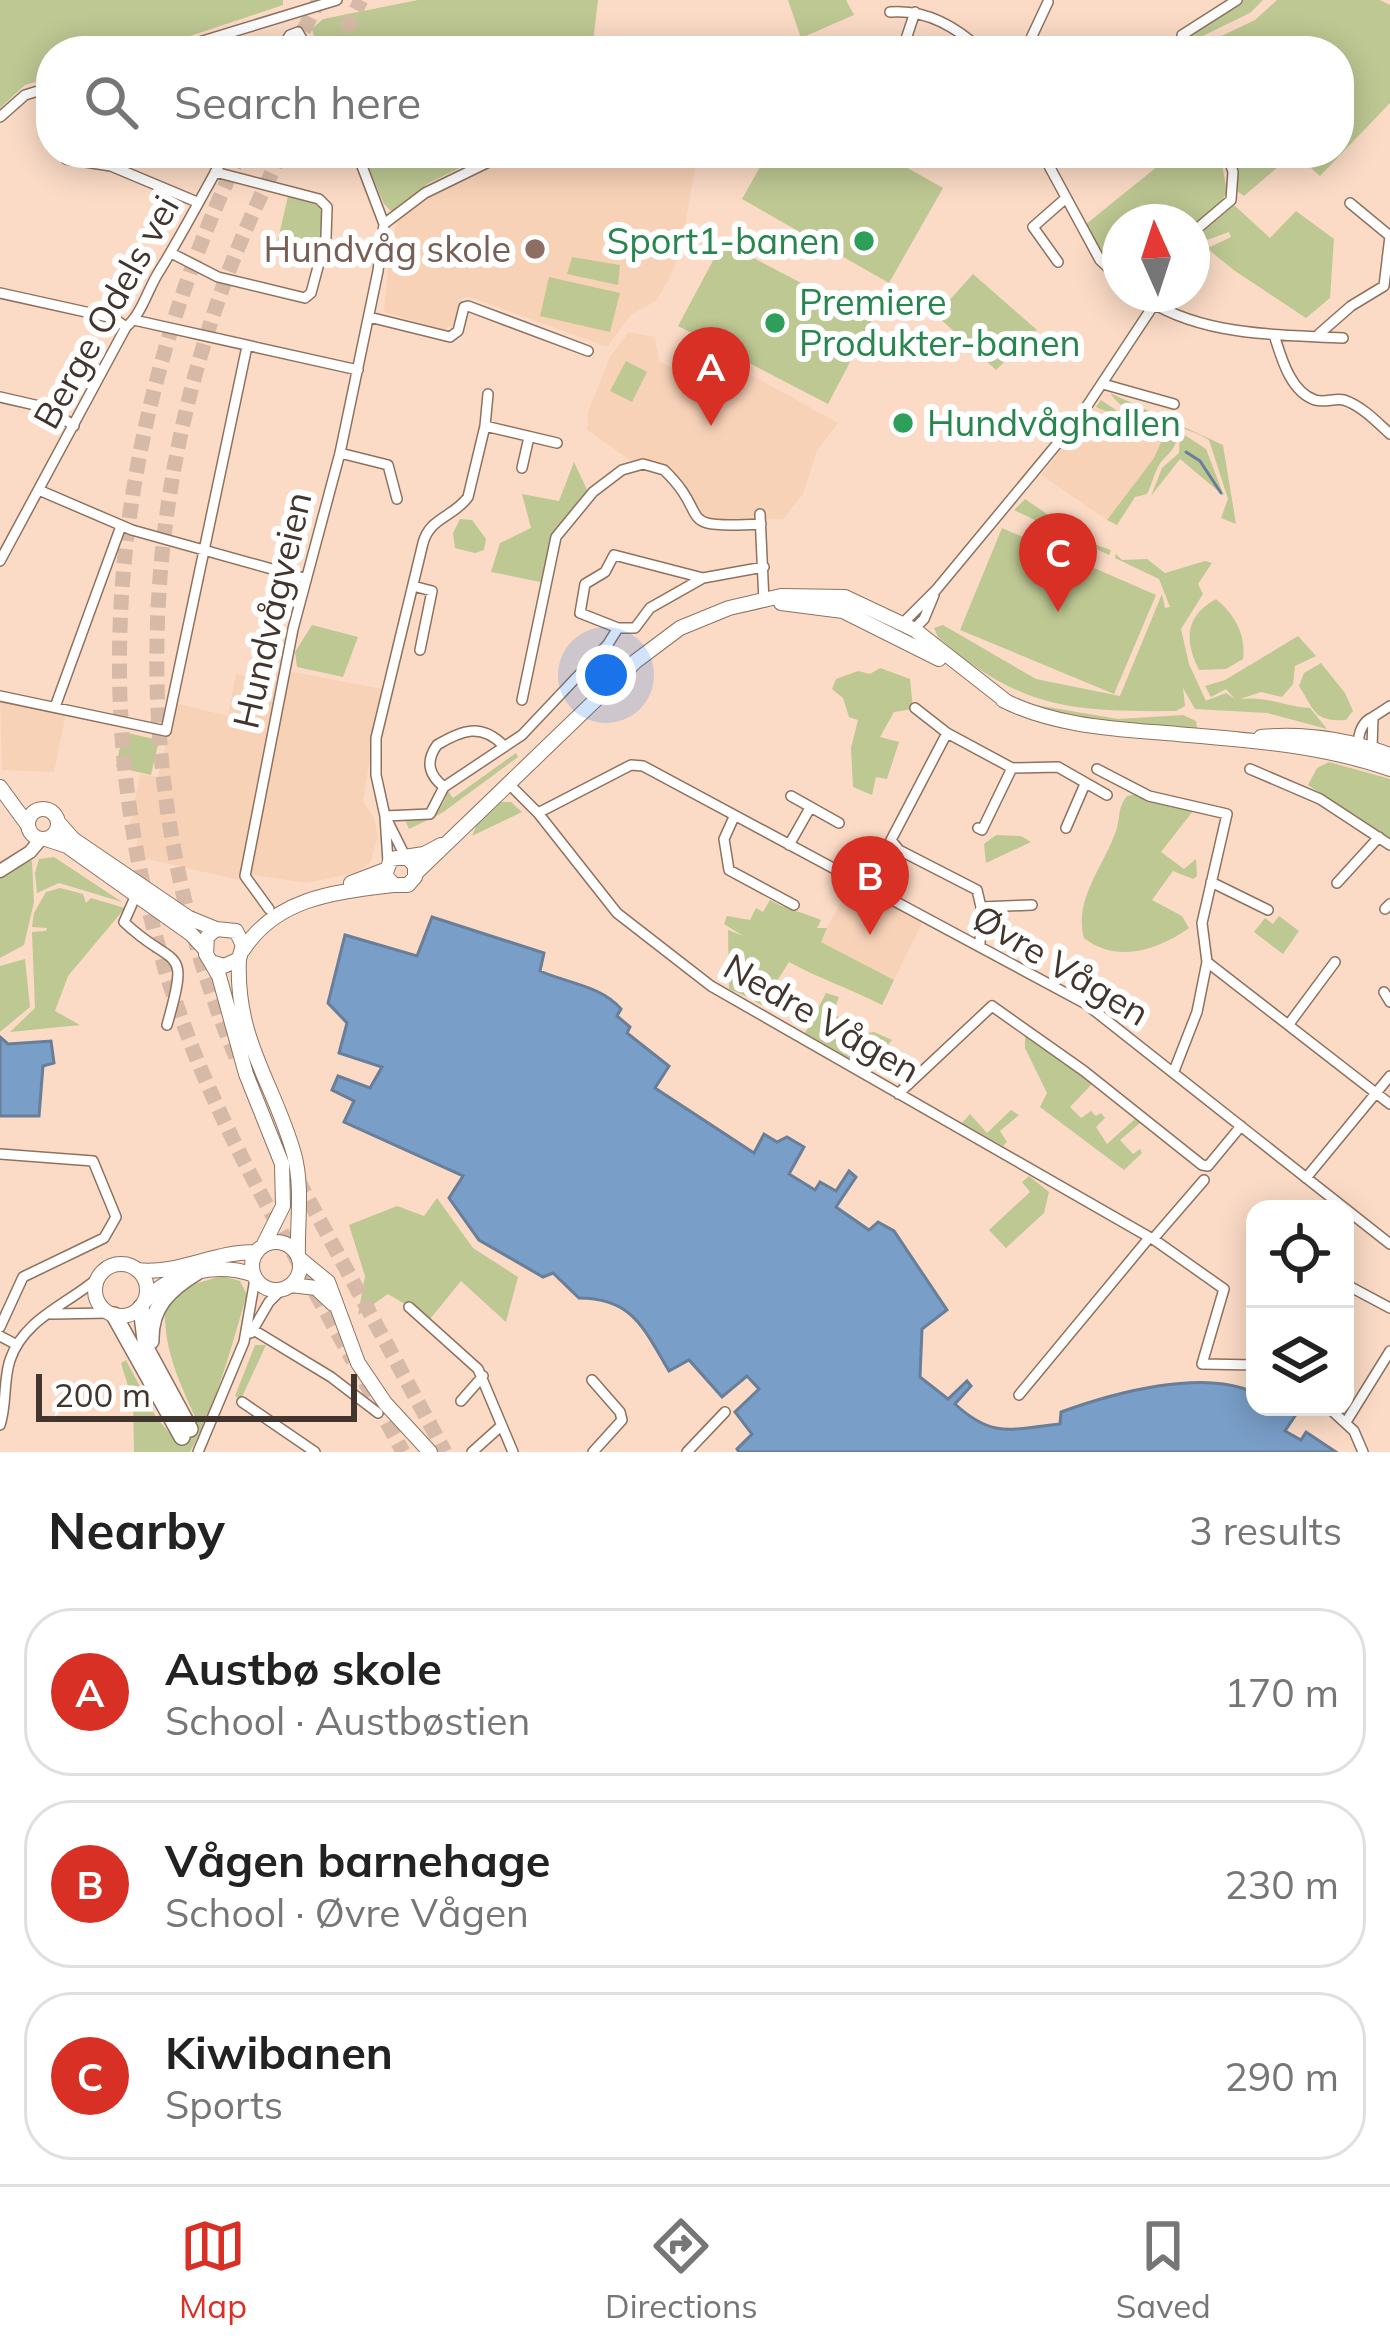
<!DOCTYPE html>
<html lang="en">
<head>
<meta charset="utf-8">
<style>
  :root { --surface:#fff; --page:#f6f6f6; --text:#222; --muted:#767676; --line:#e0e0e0; --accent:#d93025 }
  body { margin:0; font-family:Mulish,sans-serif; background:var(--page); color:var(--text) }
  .controls { position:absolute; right:36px; bottom:36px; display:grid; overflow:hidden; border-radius:24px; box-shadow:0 6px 30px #0003 }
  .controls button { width:108px; height:108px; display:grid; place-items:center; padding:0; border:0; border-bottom:3px solid var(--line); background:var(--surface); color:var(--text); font:60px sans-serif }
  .compass { position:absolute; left:1102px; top:204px; width:108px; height:108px; border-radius:50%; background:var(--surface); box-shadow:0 6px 30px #0003; rotate:357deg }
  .scale { position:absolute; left:36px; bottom:30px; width:321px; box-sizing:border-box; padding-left:12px; border:6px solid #42352d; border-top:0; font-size:33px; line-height:42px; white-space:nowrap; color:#42352d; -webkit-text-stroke:9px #fff; paint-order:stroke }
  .you { position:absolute; left:606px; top:675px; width:42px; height:42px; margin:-30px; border:9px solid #fff; border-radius:50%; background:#1a73e8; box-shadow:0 0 0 18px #1a73e833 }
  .badge { display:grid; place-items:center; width:78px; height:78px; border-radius:50%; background:var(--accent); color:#fff; font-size:39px; font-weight:700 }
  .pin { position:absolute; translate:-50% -99px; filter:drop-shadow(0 3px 6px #0008) }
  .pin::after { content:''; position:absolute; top:63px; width:42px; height:36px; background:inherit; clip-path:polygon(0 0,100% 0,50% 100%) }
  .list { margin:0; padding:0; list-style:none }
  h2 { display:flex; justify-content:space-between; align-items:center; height:156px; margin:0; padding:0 48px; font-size:51px }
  h2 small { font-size:39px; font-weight:400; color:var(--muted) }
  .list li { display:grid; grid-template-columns:78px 1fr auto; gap:36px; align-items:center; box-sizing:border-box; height:168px; margin:0 24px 24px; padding:0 24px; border:3px solid var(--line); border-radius:48px }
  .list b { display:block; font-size:45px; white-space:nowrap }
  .list p { margin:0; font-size:39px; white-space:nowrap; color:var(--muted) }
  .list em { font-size:39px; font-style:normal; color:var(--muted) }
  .icon { flex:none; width:66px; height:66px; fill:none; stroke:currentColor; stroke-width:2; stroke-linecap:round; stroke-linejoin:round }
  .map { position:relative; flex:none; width:1390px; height:1452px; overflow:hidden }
  .search { position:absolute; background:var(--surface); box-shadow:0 6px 30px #0003; left:36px; right:36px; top:36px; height:132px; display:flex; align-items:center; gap:30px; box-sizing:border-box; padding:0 42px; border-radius:48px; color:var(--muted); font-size:45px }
  .sheet { height:732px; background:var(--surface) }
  nav { display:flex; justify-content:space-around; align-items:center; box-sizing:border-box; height:168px; border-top:3px solid var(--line); background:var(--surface); font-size:33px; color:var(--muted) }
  nav a { display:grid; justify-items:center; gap:6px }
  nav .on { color:var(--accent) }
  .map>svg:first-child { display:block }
  .built { fill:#f8d2b7 }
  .green { fill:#bdc893 }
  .water { fill:#799ec7; stroke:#687e99; stroke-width:3 }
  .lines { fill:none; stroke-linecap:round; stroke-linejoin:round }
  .stream { stroke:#687e99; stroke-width:3 }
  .trunk-tunnel { stroke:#d6baa7; stroke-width:15; stroke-dasharray:15 8; stroke-linecap:butt }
  .minor-casing { stroke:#8e725f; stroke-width:12 }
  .tertiary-casing { stroke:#8e725f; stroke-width:15 }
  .secondary-casing { stroke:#8e725f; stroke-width:16 }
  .trunk-casing { stroke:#8e725f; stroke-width:18 }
  .minor { stroke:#fff; stroke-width:9 }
  .tertiary { stroke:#fff; stroke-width:12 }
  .secondary { stroke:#fff; stroke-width:14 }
  .trunk { stroke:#fff; stroke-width:15 }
  .leisure-dot { fill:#2e9e5b; stroke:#fff; stroke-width:4.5 }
  .education-dot { fill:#8d6e63; stroke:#fff; stroke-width:4.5 }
  .labels { text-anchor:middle; stroke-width:12; stroke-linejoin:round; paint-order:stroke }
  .leisure-label { font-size:36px; fill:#27864d; stroke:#fff; text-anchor:start }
  .education-label { font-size:36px; fill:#785e54; stroke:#fff; text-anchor:end }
  .street-label { font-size:36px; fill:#42352d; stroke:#fff }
</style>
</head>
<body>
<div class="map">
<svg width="1390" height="1452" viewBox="0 0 1390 1452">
  <rect width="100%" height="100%" fill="#fbdbc6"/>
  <path class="built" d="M517 153H698L680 253 670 277 656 301 632 314 607 347 470 297 462 298 453 325 444 330 384 312 390 245 398 220 422 199Z
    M629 332 655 337 659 361 687 375 731 364 838 423 817 451 803 494 783 519 713 521 697 513 673 471 664 464 655 460H630L587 430 588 412 610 357Z
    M1096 407 1164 434 1154 458 1107 520 1041 475Z
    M278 669 382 689 363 801 374 818 378 836 371 861 359 872 306 883 241 873 239 880 134 856 139 833 129 830 140 774 158 777 175 703 228 716 236 674 274 683Z
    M0 700 66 714 54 772 2 770Z
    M851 884 922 923 894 980 820 941Z"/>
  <path class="green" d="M0 0H283V5L145 51H51V78L25 85 0 108Z
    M418 0H598L592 51H318L312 29 323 19Z
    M788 0H846L854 15 801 38Z
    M1243 0H1263L1250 13 1188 43 1186 37Z
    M1277 0H1380L1390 5V103L1320 176 1294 153 1244 196 1236 190 1229 153H1339V51H1190L1255 20Z
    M362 153H490L427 184 401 208 391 211 384 204Z
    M768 153H881L943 188 889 283 742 199Z
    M1174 153H1220L1227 192 1219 205 1192 227V222H1120V266L1114 269 1103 258 1085 225Z
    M288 196 317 203 324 212 318 250 278 240Z
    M1234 205 1270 238 1296 211 1334 239 1330 298 1306 318 1235 271 1194 238 1210 247 1231 237 1229 232 1207 240 1200 234Z
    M723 242 872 320 828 404 678 326Z
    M572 257 620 265 618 285 567 274Z
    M973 274 1037 330 996 370 936 315Z
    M549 277 620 293 610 332 540 316Z
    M626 361 647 372 632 402 610 391Z
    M1110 393 1223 445 1236 524 1221 518 1228 499 1209 440C1178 420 1130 424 1110 393Z
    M1101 400 1134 422 1176 430C1178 451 1170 450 1159 465 1154 473 1152 485 1147 494L1135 497 1117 525 1107 520 1154 458 1164 435 1096 407Z
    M1180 432 1206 449 1224 496 1180 459 1151 496 1162 468 1179 453Z
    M574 462 588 492 554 534 541 582 491 572 500 543 531 528 522 494 559 501Z
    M1025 499 1088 542 1111 550 1109 555 1014 510Z
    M460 519 472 520 486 539 484 550 475 553 455 548 453 533Z
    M1002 528 1156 595 1114 694 960 630Z
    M1116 554 1122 560 1147 559 1165 573 1205 561 1212 563 1198 584 1203 594 1181 629 1189 664 1206 701 1200 703 1226 693 1235 699 1226 689 1211 697 1205 686 1225 680 1298 636 1316 656 1295 666 1293 684 1282 697 1261 692 1240 699C1269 696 1283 706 1310 708L1327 729 1267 713 1195 709 1183 688 1185 706 1176 711C1071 712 1020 709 938 637L934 628 943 625 1036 679 1120 696 1162 594 1165 608 1170 607 1159 579 1115 558Z
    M1216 599C1235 615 1246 634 1243 659L1226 669 1199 670C1184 640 1185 616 1216 599Z
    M312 625 358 637 343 677 297 667 295 652Z
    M1321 663 1345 693 1353 711 1346 720C1314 722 1315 711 1299 686L1304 673Z
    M880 668 910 679 913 709 894 712 880 737 899 742 887 779 876 777 872 795 853 787 851 748 858 720 849 717 843 698 832 689 836 679 858 671 870 674Z
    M1030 704 1118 719 1183 715 1196 721 1197 728 1087 720Z
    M123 732 159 740 151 775 116 767Z
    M516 753 518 757 442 813 409 829 405 820C430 822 441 814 448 791L453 798Z
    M1329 762 1390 779V839L1308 785 1317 768Z
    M1137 794 1193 811 1161 852 1184 869 1196 859 1197 876 1193 879 1173 871 1152 900 1182 916 1189 928C1158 950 1117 964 1084 938 1073 900 1105 864 1116 831 1121 816 1117 809 1127 796Z
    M501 802H511L522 812 472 836 477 824Z
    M996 835 1021 836 1031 842 986 863 984 844Z
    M54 857 122 902 59 883 37 893 35 873 39 859Z
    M27 860 32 861 34 902 24 945 0 958V878Z
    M60 888 83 894 86 903 91 898 125 908 68 976 55 1011 80 1025 10 1032 35 1008 32 932 46 931 47 928 32 927 34 913 46 892Z
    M770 900C787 910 803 912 821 920L817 928H827L821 942 894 980 882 1005C851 989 820 979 789 962L762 1005 754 1001V971L752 999 729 989 728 930 743 936 724 924 727 916 750 920 756 908 763 912Z
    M1279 916 1299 931 1283 954 1254 932 1265 918 1273 924Z
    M25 959 30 1007 0 1032V966Z
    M826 993 839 997 833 1013 862 1034 874 1032 892 1040 868 1069 805 1033Z
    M1025 1033 1088 1079 1092 1084 1070 1107 1081 1118 1091 1111 1096 1116 1101 1113 1105 1118 1096 1127 1107 1144 1135 1119 1140 1123 1120 1140 1133 1154 1140 1149 1142 1153 1124 1170 1040 1107 1047 1093 1025 1048Z
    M1011 1110 1019 1115 1000 1131 1007 1142 1003 1146 962 1123 970 1114 987 1133Z
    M1029 1176 1049 1192 1044 1213 1006 1248 989 1230 1030 1192 1022 1182Z
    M437 1198 473 1248 518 1277 506 1322 461 1281 430 1319 388 1294 358 1315 365 1276 349 1225 397 1206 424 1216Z
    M222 1276 240 1281 247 1295C230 1349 218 1402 190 1452H134L133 1403 121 1363 126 1360 156 1417 177 1442 197 1421C179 1381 163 1349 165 1305L184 1287Z
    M255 1345H266L241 1399 235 1396Z"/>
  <path class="water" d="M432 917 544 953 540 971C567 983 602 986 621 1009L617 1016 630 1027 627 1033 669 1066 655 1088 754 1153 764 1134 777 1142 787 1137 804 1147 789 1174 815 1190 820 1182 836 1191 849 1171 856 1177 836 1207 869 1230 878 1222 894 1231 947 1310 922 1329 920 1377 948 1399 967 1381 971 1386 955 1404C993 1439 1011 1429 1060 1424L1061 1412C1113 1393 1203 1368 1255 1393V1407H1284L1297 1413 1285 1431 1301 1440 1306 1432 1336 1452H739L737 1449 752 1434 735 1412 759 1389 747 1376 722 1397 689 1360 669 1371C644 1329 633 1298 579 1298L553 1273 543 1277 479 1240 449 1198 463 1176 344 1122 354 1101 332 1090 338 1076 370 1088 382 1067 339 1053 347 1023 328 1003 345 935 417 956Z
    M0 1037 8 1044 51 1041 54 1063 43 1066 39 1116H0Z"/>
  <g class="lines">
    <path class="stream" d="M1186 452 1200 461 1221 493"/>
    <path class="trunk-tunnel" d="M293 51 319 0
      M335 51 361 0
      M240 153C102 445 75 758 198 1062 240 1165 300 1263 353 1361
      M236 1057C113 767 137 430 282 153
      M298 1180 445 1452
      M365 1382 403 1452"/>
    <defs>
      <path id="minor" d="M890 12C926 9 957 27 982 51
        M858 42 883 51
        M1183 45 1182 35 1237 0
        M170 51 337 0
        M280 51 290 35 298 32 309 51
        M902 51 915 12
        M1025 51 1048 2
        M0 117 25 95 51 87
        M1042 153 1100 260 1120 279
        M66 159 111 166 197 202
        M1350 203 1390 236
        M384 224 425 193 507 153
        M1192 233 1231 200 1233 172 1227 153
        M173 254 218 277 305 298 311 293 326 237 327 207 319 199 215 172
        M1058 262 1033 227 1066 198
        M0 293 113 318 126 327
        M1138 294C1199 337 1274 334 1343 338
        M369 317 450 337 458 331 464 307 468 306 588 351
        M134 320 358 370
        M1319 334 1351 306 1384 286 1390 236
        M1275 338C1282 360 1291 392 1315 400 1325 403 1334 398 1344 400 1362 406 1377 422 1390 434
        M1103 384 1174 404
        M488 394 485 426 468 497C454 517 430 517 423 543L376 738V775L385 816 430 814 444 787 522 735 608 644 618 628H635L650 608 703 578 764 567
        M0 397 48 408 74 426
        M485 426 557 443
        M340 453 388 465 397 499
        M522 468 529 437
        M41 491 132 530 304 578
        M760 514 764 602
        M0 561 126 327C142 314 148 288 160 270 183 233 204 192 226 153
        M413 586 432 591 420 650
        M902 624 936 590 1081 415 1161 294
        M618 628 580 613 585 584 605 572 614 555 703 578
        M912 631 924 619 934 595
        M0 696 166 731 246 351
        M522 700 556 537 593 492 622 470 643 464 664 470C714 518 670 529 761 524
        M55 707 121 526
        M915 708 947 733 1012 768 1058 767 1107 795
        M1373 717 1372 748 1359 759C1357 744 1357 724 1373 717Z
        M1373 717 1390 706
        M947 733 891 840 899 850 977 890 981 907
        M1097 769 1149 796 1227 814 1202 923 1207 962 1197 1012 1174 1071
        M1250 769 1320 799 1390 845
        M510 785 538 813 617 913 711 986 1156 1241 1224 1289 1202 1364 1255 1365
        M444 787C429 775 425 762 437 745 462 730 481 723 503 745
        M791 796 839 823
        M538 813 631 765 643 766 1086 1004 1390 1244
        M734 817 724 839 729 870 794 905
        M978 828 982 830 1012 768
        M1066 828 1085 784
        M789 845 810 808
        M388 862 385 816 405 856
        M1211 882 1268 910
        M1337 883 1379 837
        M136 895 124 922C175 971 191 941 167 1025
        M269 909 245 876 293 629 340 453 378 271 384 224 357 153
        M1385 909 1390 904
        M980 945 981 907 1032 905
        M1207 962 1390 1104
        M1384 992 1390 1002
        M1289 1024 1335 962
        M898 1094 992 1006 1084 1071 1202 1165 1208 1166 1241 1126
        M0 1154 93 1161 116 1217 104 1238 23 1277 0 1327
        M1306 1178 1390 1076
        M1153 1239 1204 1180
        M1345 1284 1390 1308
        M409 1307 478 1369 513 1452
        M51 1314 109 1313
        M247 1326 331 1377 378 1413
        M251 1333 269 1302 282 1289
        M0 1336 17 1345
        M592 1380 620 1412 622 1420 593 1452
        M1019 1395 1149 1238
        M461 1401 483 1376
        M242 1402 315 1452
        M1328 1407 1354 1431 1363 1452
        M1346 1422 1390 1351
        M0 1425C7 1404 3 1381 10 1360 24 1318 69 1304 99 1277
        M198 1452 244 1342 255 1279
        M472 1452 501 1426
        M687 1452 725 1412"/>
      <path id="tertiary" d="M0 871 30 852 41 839"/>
      <path id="secondary" d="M781 603 843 611 939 659
        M1003 700C1056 727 1119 729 1177 734 1249 740 1322 745 1390 769
        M1261 737C1305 733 1349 740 1390 755
        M0 787 27 824
        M28 824a15 15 0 1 1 30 0a15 15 0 1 1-30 0Z
        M58 822 73 839 189 918 216 929
        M46 839 67 846 191 934 205 949
        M408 858 415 866V877L408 885H394L385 875 391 859 424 854 441 845
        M416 873 636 661 680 628 729 608 781 596 845 597 915 630 1007 702
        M351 883 385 870
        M243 950C277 897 336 892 394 885
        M239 959C235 1040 274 1083 294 1154 303 1187 297 1222 298 1256
        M214 963 224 966 239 959 243 945 236 931 216 929 207 937 206 954 219 976 246 1074 282 1164 283 1206 263 1246
        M252 1266a24 24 0 1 1 48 0a24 24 0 1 1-48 0Z
        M300 1259 328 1282 358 1363 385 1403 430 1452
        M95 1290a26 26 0 1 1 52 0a26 26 0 1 1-52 0Z
        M137 1270C178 1275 215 1251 257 1252
        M291 1285 316 1288 333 1304
        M145 1301C172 1271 217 1262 254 1275"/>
      <path id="trunk" d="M141 1307 146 1348 190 1429
        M114 1315 182 1437
        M151 1341C150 1307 169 1289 197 1272"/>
    </defs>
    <use href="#minor" class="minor-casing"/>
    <use href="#tertiary" class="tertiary-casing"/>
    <use href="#secondary" class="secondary-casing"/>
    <use href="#trunk" class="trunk-casing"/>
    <use href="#minor" class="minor"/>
    <use href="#tertiary" class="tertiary"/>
    <use href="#secondary" class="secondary"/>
    <use href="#trunk" class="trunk"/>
  </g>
  <g class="leisure-dot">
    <circle cx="864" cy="241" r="12"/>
    <circle cx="775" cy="323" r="12"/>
    <circle cx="903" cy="423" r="12"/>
  </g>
  <circle class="education-dot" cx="535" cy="249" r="12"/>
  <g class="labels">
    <g class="leisure-label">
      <text x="840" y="254" text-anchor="end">Sport1-banen</text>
      <text x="799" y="315">Premiere<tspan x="799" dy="41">Produkter-banen</tspan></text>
      <text x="927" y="436">Hundvåghallen</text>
    </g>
    <g class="education-label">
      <text x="511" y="262">Hundvåg skole</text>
    </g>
    <g class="street-label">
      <text transform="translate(106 312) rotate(-61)" y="13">Berge Odels vei</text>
      <text transform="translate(272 610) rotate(-77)" y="13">Hundvågveien</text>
      <text transform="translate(1061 965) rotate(31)" y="13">Øvre Vågen</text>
      <text transform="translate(822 1018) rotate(30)" y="13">Nedre Vågen</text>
    </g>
  </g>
</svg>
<div class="controls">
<button><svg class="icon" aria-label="locate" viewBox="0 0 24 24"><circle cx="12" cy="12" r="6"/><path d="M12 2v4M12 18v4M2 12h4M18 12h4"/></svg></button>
<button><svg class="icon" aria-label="layers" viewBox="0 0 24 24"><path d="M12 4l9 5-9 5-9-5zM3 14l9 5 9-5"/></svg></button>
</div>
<svg class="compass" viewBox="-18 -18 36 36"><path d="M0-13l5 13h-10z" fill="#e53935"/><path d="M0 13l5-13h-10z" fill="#767676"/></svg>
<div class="scale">200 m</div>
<div class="you"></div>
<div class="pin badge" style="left:711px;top:426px">A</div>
<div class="pin badge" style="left:870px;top:935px">B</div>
<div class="pin badge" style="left:1058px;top:612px">C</div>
<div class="search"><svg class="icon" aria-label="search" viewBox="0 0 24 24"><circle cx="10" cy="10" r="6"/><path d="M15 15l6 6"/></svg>Search here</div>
</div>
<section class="sheet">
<h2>Nearby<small>3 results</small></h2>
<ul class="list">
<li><span class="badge">A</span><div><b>Austbø skole</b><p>School · Austbøstien</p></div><em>170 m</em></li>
<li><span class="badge">B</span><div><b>Vågen barnehage</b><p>School · Øvre Vågen</p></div><em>230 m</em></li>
<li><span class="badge">C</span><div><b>Kiwibanen</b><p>Sports</p></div><em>290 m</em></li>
</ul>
</section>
<nav>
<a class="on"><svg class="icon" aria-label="map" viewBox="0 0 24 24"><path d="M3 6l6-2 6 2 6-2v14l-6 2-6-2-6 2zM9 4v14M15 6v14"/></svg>Map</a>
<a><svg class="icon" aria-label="directions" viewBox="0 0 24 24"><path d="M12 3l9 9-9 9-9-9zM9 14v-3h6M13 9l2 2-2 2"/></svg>Directions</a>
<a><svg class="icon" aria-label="saved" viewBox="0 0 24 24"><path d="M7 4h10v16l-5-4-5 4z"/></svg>Saved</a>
</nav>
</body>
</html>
